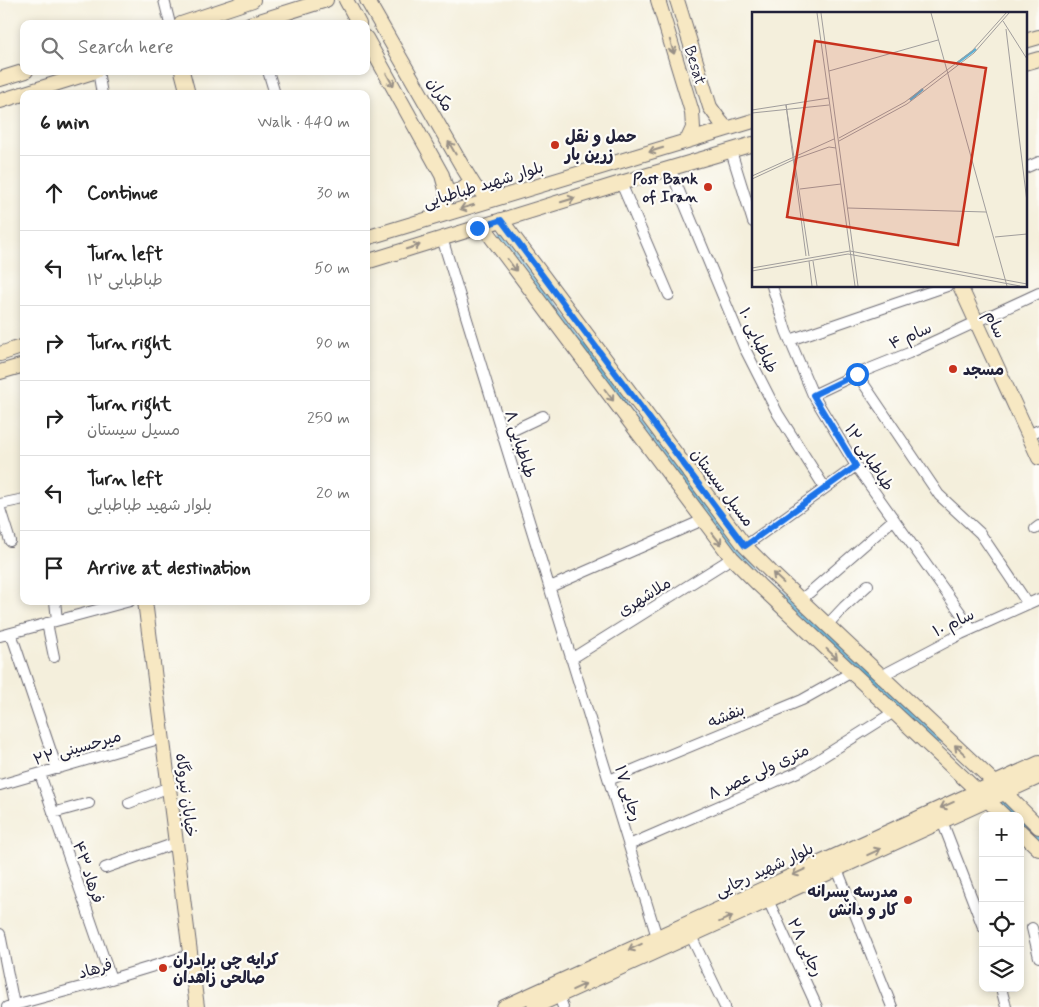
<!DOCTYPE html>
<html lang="en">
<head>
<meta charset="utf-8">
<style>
  :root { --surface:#fff; --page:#f2f2f2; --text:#222; --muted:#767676; --line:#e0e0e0 }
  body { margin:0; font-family:Mynerve,"Playpen Sans Arabic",sans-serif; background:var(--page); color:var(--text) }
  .controls { position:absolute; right:15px; bottom:15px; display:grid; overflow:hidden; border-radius:10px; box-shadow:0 2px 8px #0003 }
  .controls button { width:45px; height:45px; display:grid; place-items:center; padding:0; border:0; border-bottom:1px solid var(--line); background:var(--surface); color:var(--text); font:25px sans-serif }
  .stop { position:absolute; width:15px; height:15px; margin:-11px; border:4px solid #1a73e8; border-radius:50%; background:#fff }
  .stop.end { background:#1a73e8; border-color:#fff; box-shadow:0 1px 5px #0008 }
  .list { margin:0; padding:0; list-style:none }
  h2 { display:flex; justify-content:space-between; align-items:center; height:65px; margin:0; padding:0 20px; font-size:21px }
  h2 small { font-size:16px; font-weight:400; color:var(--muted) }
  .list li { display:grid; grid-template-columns:32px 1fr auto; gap:15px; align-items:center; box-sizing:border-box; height:75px; padding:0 20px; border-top:1px solid var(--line) }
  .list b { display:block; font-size:19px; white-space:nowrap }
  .list p { margin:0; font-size:16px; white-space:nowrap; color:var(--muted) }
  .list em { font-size:16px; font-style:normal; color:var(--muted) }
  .icon { flex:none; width:28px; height:28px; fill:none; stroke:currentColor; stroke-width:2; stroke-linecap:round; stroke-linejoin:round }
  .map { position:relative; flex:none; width:1039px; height:1007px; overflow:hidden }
  .search { position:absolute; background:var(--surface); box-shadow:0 2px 8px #0003; left:20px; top:20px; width:350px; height:55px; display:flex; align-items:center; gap:12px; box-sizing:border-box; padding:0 18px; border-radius:10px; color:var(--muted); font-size:19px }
  .panel { position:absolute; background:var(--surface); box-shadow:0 2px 8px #0003; left:20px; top:90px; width:350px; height:515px; border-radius:10px }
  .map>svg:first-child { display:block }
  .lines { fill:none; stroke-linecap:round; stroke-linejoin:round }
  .canal { stroke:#58afd5; stroke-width:11 }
  .street-casing { stroke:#6c6a73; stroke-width:12 }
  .secondary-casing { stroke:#6c6a73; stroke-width:16 }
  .street { stroke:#fff; stroke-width:10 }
  .secondary { stroke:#f7e8c3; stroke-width:14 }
  .oneway { stroke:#978f86 }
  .route { stroke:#1a73e8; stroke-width:6 }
  .poi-dot { fill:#c8321e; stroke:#fdfcf7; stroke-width:2 }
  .labels { text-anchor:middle; stroke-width:4.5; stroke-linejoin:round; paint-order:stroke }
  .street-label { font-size:16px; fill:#22223b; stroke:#fdfcf7 }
  .poi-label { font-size:16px; font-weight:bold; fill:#22223b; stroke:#fdfcf7; text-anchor:start }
  .inset-river { fill:none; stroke:#58afd5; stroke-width:2.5 }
  .inset-road { fill:none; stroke:#a09d9c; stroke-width:1 }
  .view { fill:#c8321e; fill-opacity:0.15; stroke:#c8321e; stroke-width:2.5 }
  .inset-edge { fill:none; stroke:#22223b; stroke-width:2.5 }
</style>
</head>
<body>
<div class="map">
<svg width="1039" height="1007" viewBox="0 0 1039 1007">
  <rect width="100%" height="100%" fill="#fdfcf7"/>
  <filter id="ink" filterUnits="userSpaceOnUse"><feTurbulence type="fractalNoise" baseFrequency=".02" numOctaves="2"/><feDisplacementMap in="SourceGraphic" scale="10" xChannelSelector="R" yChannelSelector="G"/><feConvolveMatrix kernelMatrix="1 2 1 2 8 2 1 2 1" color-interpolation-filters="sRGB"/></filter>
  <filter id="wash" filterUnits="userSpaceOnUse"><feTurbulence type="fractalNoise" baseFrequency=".0096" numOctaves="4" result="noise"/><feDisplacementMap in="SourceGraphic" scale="20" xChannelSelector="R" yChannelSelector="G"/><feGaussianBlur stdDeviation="1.12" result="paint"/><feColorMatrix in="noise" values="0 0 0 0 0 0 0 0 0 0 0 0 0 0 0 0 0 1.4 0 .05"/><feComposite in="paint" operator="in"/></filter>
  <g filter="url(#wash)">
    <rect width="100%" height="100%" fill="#f4efdc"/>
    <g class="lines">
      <path class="canal" d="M503 239 737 553 764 580 938 738
        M1004 804 1016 816
        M1020 820 1039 838"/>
    </g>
  </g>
  <g filter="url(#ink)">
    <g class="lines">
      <defs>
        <path id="street" d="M164 0 170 24
          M98 71 102 94
          M268 71 275 94
          M731 151 753 222
          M1025 168 1039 162
          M670 169 744 347 778 414 825 488
          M621 183 669 295
          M442 238 657 937
          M772 286 786 331 813 395 856 466 972 629
          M790 340 947 286
          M857 374 909 353 1039 293
          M813 395 857 374 939 495 980 533 1028 604
          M503 435 543 416
          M1028 435 1039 430
          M0 504 24 499
          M0 509 10 541
          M1035 529 1039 526
          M745 546 856 466
          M550 587 703 520
          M801 600 894 519
          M55 601 57 620
          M47 623 54 657
          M827 625 844 607 868 585
          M11 633 57 769
          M0 636 130 601
          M571 659 732 558
          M881 676 961 634 1039 599
          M40 774 111 979
          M609 780 802 700 852 672
          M0 785 162 738
          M129 803 169 787
          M53 813 89 803
          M942 821 983 927
          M629 845 800 771 894 712
          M105 868 176 843
          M837 869 892 1007
          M768 900 817 1007
          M1032 928 1039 957
          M0 934 14 1005
          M691 936 725 1007
          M1001 988 1006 1007
          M559 996 563 1007
          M7 1007 111 979 190 955"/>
        <path id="secondary" d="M346 0 359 24
          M367 0 462 166 475 187 492 200
          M658 0 692 112 693 128 687 141
          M677 0 710 107 720 121 727 129
          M181 24 253 0
          M250 24 326 0
          M366 38 442 175 447 193 442 215
          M1025 41 1039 37
          M1025 63 1039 59
          M182 71 188 94
          M0 79 26 71
          M0 101 96 71
          M447 193C459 191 463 191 471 181
          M501 220 745 546 771 572 995 783 1039 827
          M483 226 732 558 759 585 1004 816
          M366 238 753 121
          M366 262 621 183 753 144
          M960 286 1039 458
          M0 354 24 346
          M0 372 24 365
          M145 601 197 1007
          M1020 831 1039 849
          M504 1007 1039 763
          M534 1007 1039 777"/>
      </defs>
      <use href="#street" class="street-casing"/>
      <use href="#secondary" class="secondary-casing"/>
      <use href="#street" class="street"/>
      <use href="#secondary" class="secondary"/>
    </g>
    <defs><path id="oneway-shaft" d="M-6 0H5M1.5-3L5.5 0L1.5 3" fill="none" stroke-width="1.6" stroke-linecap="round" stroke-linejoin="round" transform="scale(1.25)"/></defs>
    <g class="oneway">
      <use href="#oneway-shaft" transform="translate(672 47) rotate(73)"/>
      <use href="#oneway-shaft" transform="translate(390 80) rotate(61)"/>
      <use href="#oneway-shaft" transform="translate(452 148) rotate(-120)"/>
      <use href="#oneway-shaft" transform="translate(656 150) rotate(163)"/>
      <use href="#oneway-shaft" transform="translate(568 200) rotate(-17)"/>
      <use href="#oneway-shaft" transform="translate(467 207) rotate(163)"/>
      <use href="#oneway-shaft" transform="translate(413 247) rotate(-17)"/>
      <use href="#oneway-shaft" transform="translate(512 265) rotate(53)"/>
      <use href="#oneway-shaft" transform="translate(609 395) rotate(53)"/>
      <use href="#oneway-shaft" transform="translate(717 539) rotate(52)"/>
      <use href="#oneway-shaft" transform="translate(778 578) rotate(-137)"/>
      <use href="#oneway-shaft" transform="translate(832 654) rotate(43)"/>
      <use href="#oneway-shaft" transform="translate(960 750) rotate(-137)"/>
      <use href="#oneway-shaft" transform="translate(947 805) rotate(156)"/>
      <use href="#oneway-shaft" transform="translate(874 852) rotate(-25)"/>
      <use href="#oneway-shaft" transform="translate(799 872) rotate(155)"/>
      <use href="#oneway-shaft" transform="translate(726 919) rotate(-24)"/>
      <use href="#oneway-shaft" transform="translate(635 947) rotate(155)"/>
      <use href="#oneway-shaft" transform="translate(579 987) rotate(-25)"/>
    </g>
  </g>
  <g class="lines" filter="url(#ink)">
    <path class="route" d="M477 228 501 220 745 546 856 466 813 395 857 374"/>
  </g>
  <g class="poi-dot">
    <circle cx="555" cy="145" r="5"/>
    <circle cx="708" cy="187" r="5"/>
    <circle cx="953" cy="369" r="5"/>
    <circle cx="908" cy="900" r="5"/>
    <circle cx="163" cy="968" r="5"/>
  </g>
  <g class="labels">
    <g class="street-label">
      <text transform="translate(696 65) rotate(73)" y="6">Besat</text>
      <text transform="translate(441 94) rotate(60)" y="6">مکران</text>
      <text transform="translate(483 184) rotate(-17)" y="6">بلوار شهید طباطبایی</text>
      <text transform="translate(996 324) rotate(65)" y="6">سام</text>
      <text transform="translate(910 335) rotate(-24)" y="6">سام ۴</text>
      <text transform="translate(759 340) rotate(65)" y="6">طباطبایی ۱۰</text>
      <text transform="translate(521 444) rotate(73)" y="6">طباطبایی ۸</text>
      <text transform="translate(870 457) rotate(57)" y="6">طباطبایی ۱۲</text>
      <text transform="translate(723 487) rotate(53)" y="6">مسیل سیستان</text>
      <text transform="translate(644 596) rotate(-32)" y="6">ملاشهری</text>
      <text transform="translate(953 622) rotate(-26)" y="6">سام ۱۰</text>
      <text transform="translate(726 715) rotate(-22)" y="6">بنفشه</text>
      <text transform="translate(77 747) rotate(-16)" y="6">میرحسینی ۲۲</text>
      <text transform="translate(758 771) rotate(-25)" y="6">۸ متری ولی عصر</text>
      <text transform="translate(629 793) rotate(73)" y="6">رجایی ۱۷</text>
      <text transform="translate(187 795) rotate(83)" y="6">خیابان نیروگاه</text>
      <text transform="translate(764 869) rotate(-25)" y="6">بلوار شهید رجایی</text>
      <text transform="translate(89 872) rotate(71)" y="6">فرهاد ۴۳</text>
      <text transform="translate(806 947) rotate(65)" y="6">رجایی ۲۸</text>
      <text transform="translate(95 968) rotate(-16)" y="6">فرهاد</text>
    </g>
    <g class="poi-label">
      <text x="565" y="142">حمل و نقل<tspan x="565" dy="18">زرین بار</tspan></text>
      <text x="698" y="184" text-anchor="end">Post Bank<tspan x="698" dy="18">of Iran</tspan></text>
      <text x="963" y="375">مسجد</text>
      <text x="898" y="897" text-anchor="end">مدرسه پسرانه<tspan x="898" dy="18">کار و دانش</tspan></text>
      <text x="173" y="965">کرایه چی برادران<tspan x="173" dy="18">صالحی زاهدان</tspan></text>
    </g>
  </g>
  <g transform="translate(752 12)">
    <rect width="275" height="275" fill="#f4efdc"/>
    <path class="inset-river" d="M204 52 224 37M158 88 171 77"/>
    <path class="inset-road" d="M65 1 103 274M69 1 106 274M179 1 255 274M251 9 275 47M254 17 275 190M77 59 186 28M34 93 54 244M34 93 57 244M0 98 77 86M0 101 77 93M87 126 153 90 220 39 254 1M87 129 155 92 222 41 257 1M0 164 82 127M0 167 43 147 77 135 84 136M48 177 89 172M96 196 234 200M243 225 275 222M57 249 60 274M61 249 65 274M0 256 98 239 275 272M0 259 96 242 268 274"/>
    <path class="view" d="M63 29 234 56 206 233 35 205Z"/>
    <rect width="275" height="275" class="inset-edge"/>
  </g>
</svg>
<div class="controls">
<button>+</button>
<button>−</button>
<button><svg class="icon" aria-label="locate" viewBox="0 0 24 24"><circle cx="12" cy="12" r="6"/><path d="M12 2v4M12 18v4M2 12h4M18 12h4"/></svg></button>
<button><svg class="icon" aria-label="layers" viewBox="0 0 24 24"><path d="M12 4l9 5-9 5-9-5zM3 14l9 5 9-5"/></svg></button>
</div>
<div class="stop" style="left:857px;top:374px"></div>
<div class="stop end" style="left:477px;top:228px"></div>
<div class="search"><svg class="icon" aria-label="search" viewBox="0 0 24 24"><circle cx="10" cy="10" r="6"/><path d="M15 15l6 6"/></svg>Search here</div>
<section class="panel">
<h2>6 min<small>Walk · 440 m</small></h2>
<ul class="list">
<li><svg class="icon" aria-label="ahead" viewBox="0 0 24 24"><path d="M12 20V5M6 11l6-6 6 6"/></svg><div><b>Continue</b></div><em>30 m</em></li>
<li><svg class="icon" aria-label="left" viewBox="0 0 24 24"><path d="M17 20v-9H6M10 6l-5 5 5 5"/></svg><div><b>Turn left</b><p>طباطبایی ۱۲</p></div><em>50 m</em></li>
<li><svg class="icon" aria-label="right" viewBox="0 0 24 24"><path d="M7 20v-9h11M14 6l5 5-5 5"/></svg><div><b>Turn right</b></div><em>90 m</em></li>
<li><svg class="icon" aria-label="right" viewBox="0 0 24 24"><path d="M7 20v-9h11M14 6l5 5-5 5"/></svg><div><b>Turn right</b><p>مسیل سیستان</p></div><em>250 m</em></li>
<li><svg class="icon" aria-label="left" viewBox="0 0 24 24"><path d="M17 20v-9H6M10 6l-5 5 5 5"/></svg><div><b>Turn left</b><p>بلوار شهید طباطبایی</p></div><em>20 m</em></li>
<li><svg class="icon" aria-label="arrive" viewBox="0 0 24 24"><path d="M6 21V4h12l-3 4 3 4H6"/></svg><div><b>Arrive at destination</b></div></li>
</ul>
</section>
</div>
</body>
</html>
